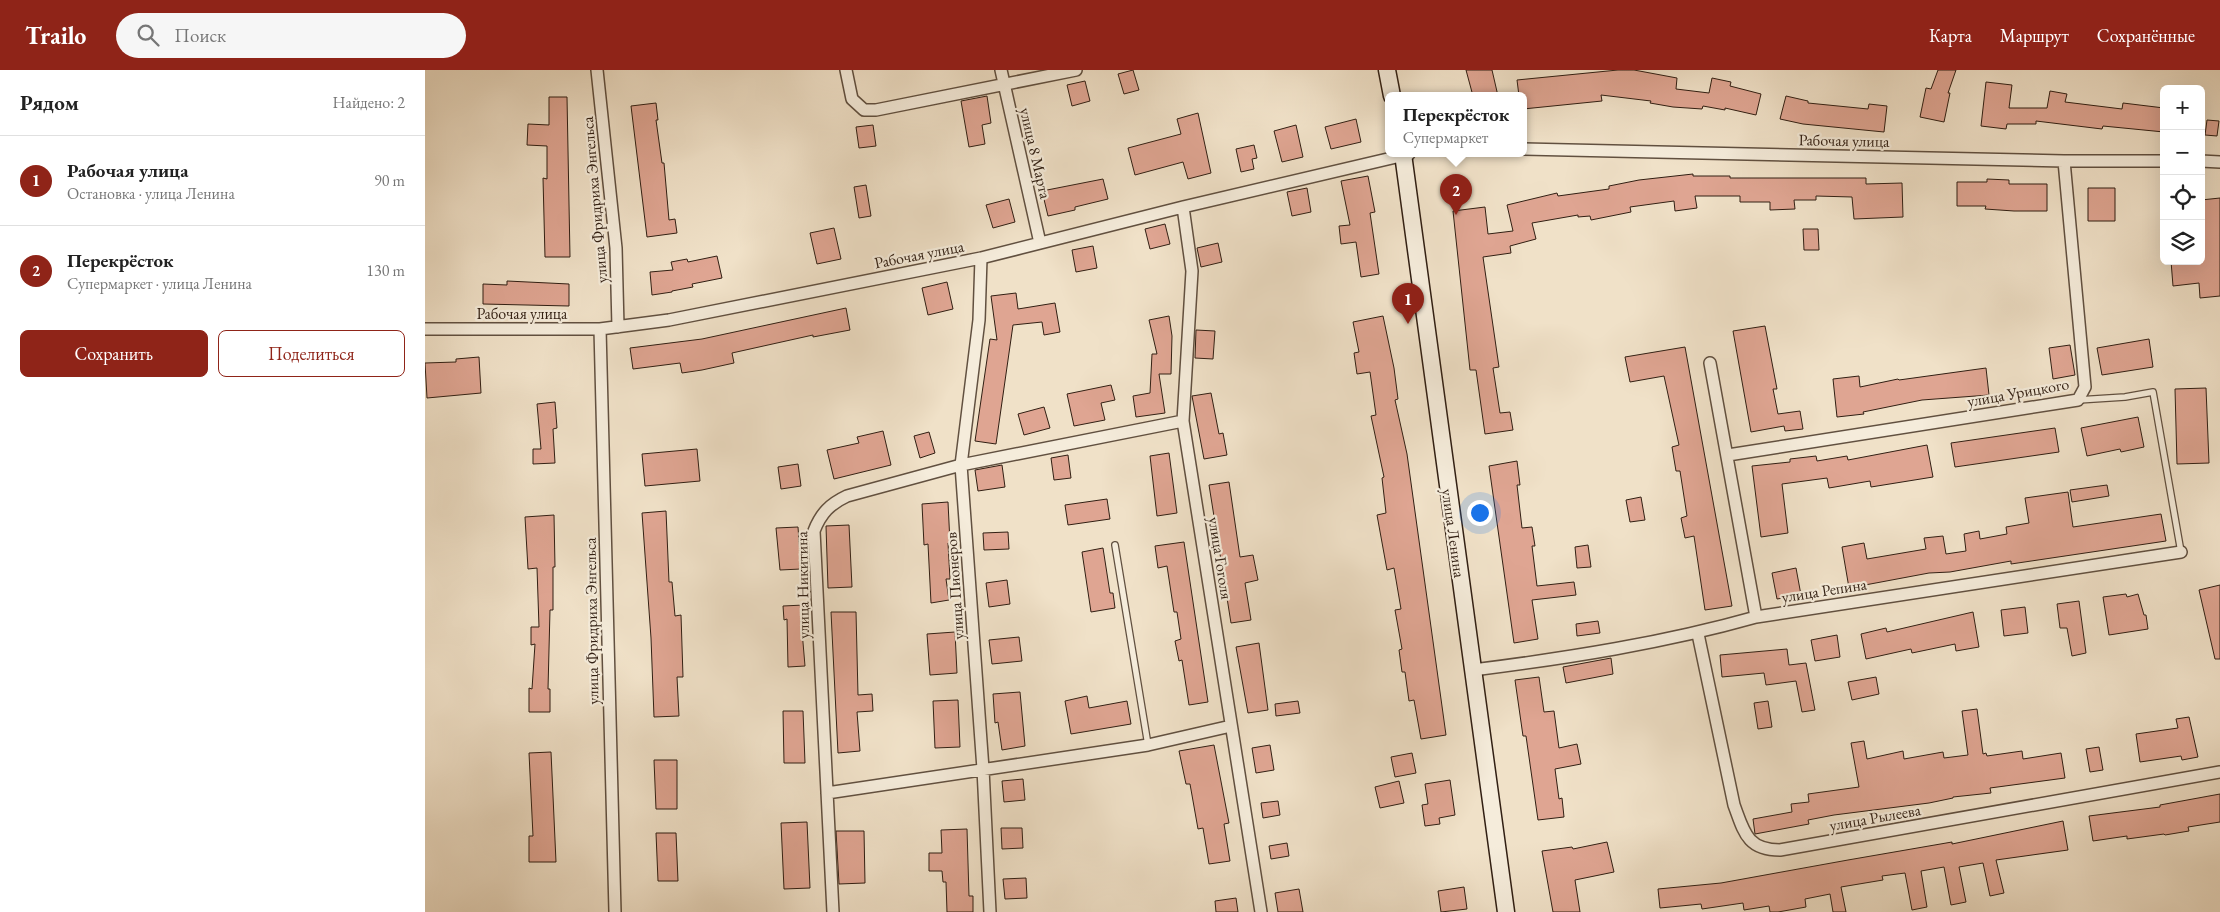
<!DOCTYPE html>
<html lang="ru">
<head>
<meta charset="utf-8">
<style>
  :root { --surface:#fff; --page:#f6f6f6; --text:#222; --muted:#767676; --line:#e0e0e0; --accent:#8f2418 }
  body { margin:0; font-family:"EB Garamond",serif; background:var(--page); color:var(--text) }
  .controls { position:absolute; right:15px; top:15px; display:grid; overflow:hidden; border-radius:8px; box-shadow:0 5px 20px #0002 }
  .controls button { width:45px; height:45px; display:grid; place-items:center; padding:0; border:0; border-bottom:1px solid var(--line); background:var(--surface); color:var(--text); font:25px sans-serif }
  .you { position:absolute; left:1054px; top:442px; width:18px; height:18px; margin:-12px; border:4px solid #fff; border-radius:50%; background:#1a73e8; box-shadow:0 0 0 8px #1a73e833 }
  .badge { display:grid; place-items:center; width:32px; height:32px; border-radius:50%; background:var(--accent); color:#fff; font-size:16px; font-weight:700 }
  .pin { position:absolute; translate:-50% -41px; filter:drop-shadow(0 1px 2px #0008) }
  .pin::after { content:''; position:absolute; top:26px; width:18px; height:15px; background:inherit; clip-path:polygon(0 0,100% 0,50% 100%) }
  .popup { position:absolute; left:960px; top:22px; width:142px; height:65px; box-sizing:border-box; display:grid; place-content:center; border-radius:8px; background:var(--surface); filter:drop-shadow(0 1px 4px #0005); font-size:16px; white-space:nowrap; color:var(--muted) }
  .popup b { font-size:19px; color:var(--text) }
  .popup::after { content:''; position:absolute; left:50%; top:100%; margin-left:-10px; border:10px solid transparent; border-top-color:var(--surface) }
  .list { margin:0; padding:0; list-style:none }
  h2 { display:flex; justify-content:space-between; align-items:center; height:65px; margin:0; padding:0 20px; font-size:21px }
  h2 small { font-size:16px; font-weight:400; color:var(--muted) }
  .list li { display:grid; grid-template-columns:32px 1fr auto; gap:15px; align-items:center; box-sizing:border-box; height:90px; padding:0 20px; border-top:1px solid var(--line) }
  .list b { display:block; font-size:19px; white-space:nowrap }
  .list p { margin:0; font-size:16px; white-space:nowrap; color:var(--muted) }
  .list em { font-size:16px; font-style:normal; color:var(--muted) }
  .actions { display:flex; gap:10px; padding:15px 20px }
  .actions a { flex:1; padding:11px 0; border:1px solid var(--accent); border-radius:8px; text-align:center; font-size:18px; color:var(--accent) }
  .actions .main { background:var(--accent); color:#fff }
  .icon { flex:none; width:28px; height:28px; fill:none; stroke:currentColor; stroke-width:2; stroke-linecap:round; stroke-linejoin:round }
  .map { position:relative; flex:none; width:1795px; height:842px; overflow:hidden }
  header { display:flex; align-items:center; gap:30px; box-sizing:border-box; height:70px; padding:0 25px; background:var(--accent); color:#fff }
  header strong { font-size:24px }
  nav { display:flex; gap:28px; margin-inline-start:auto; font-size:18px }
  .search { width:350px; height:45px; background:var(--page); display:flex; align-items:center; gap:12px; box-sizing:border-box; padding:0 18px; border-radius:28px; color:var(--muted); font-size:19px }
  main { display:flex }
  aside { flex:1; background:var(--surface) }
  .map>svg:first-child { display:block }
  .building { fill:#dfa592; stroke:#311f13 }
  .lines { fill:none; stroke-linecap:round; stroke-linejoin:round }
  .lane-casing { stroke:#615040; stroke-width:8 }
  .street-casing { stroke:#615040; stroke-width:14 }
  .secondary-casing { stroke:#311f13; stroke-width:19 }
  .lane { stroke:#f5ecdb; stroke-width:5.5 }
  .street { stroke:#f5ecdb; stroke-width:11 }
  .secondary { stroke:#f5ecdb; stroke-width:16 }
  .labels { text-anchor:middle; stroke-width:4.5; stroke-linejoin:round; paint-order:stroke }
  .street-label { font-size:16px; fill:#311f13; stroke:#f5ecdb }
</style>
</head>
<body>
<header>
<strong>Trailo</strong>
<div class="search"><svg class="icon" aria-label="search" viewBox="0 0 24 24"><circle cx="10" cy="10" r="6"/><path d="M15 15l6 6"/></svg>Поиск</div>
<nav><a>Карта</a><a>Маршрут</a><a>Сохранённые</a></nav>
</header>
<main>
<aside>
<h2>Рядом<small>Найдено: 2</small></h2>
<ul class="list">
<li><span class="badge">1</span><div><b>Рабочая улица</b><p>Остановка · улица Ленина</p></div><em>90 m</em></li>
<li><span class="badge">2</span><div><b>Перекрёсток</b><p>Супермаркет · улица Ленина</p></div><em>130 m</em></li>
</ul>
<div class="actions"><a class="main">Сохранить</a><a>Поделиться</a></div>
</aside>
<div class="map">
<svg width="1795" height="842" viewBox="0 0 1795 842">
  <rect width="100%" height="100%" fill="#f0e1c8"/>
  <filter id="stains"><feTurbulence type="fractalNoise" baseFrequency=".004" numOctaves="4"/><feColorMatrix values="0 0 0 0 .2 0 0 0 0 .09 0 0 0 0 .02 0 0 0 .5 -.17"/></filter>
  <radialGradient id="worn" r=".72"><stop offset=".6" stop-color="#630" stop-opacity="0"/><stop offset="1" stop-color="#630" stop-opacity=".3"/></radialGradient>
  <path class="building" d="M708 0 714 20 699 24 693 4Z
    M1041 0H1067L1073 26H1048Z
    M1193 0H1209L1252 8 1251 19 1284 23 1287 8 1306 12 1305 16 1336 24 1331 45 1300 38V40L1278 36 1277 39 1248 37 1225 33 1226 31 1176 25 1177 31 1098 39V26H1094L1092 10Z
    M1513 0H1531L1523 23H1525L1519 52 1495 47 1501 18 1506 19Z
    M660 11 665 31 647 36 642 15Z
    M1561 12 1587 15 1584 38H1622L1625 21 1642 24 1640 32 1697 39 1698 33 1739 38V62L1678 56 1677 59 1611 51V54H1582L1581 59 1556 56Z
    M562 26 566 53 557 55 560 74 544 77 536 31Z
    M1361 26 1383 31V33L1443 39 1444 34 1462 36 1459 62 1378 54 1355 49Z
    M124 27H142L145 187H120L118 108 122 109V76L102 75 103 54 124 55Z
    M231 33 233 50H231L237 93H239L244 150 250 149 252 163 222 167 206 36Z
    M773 43 786 103 763 109 758 92 710 105 703 78 756 64 752 49Z
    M931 49 936 72 906 79 900 57Z
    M1782 50 1794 51 1792 66 1780 65Z
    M448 55 451 76 434 78 431 57Z
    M871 55 878 87 857 92 849 61Z
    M829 75 832 88 827 89 829 99 816 102 811 79Z
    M1268 104V106H1305V108H1441V114L1477 113 1478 147 1429 149 1427 127 1391 126V130H1369L1370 139 1345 140V132H1315V126H1270L1272 138 1250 141 1249 131 1205 137 1206 142 1166 150 1165 146 1153 147V145L1107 153 1111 169 1085 176 1086 183 1058 187 1074 297 1068 298 1075 343 1085 342 1088 360 1060 364 1051 300H1045L1028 141 1060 137 1063 164 1088 161 1082 135 1132 123 1133 126 1184 119V116L1214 110Z
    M943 106 950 142 945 143 954 204 936 207 931 172 916 174 914 156 925 155 916 111Z
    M678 109 683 129 650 137V140L623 146 617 121Z
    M1562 109 1584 110V114H1622V141H1589L1560 139 1561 136H1532V112H1562Z
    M441 115 446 146 434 148 429 117Z
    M882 118 886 142 867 146 862 122Z
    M1663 118H1690V151H1663Z
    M1795 128V226L1775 228 1774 213 1748 216 1746 191H1776V130Z
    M584 129 590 152 568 158 561 135Z
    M740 154 745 174 725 179 720 159Z
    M409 158 416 189 392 194 385 163Z
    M1378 159H1393L1394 180H1379Z
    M793 173 797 192 776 197 772 178Z
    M668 176 672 198 651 202 647 180Z
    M292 186 297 208 267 214 268 217 247 221V222L227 225 225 202 248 200 246 192 262 189 263 192Z
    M82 211 144 214V236L58 234V214L82 215Z
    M522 212 528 239 503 245 497 218Z
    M591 223 593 239 630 233 635 262 619 265 617 252 588 255 571 374 550 371 565 269 572 270 566 226Z
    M421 238 425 260 388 267V265L307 283 309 293 277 300 257 303 255 293 208 299 205 278 277 269Z
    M744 246 747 266 746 304H734L740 343 711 347 708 326 725 323 727 284H732L724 250Z
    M958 246 969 298 973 329 970 330 982 384 1021 665 996 669 989 630 984 631 980 602H977L974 580 977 579 970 540 976 539 969 498 962 500 952 445 961 443 957 408 959 407 946 346 951 345 945 302 932 304 929 283 934 282 928 252Z
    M1340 256 1352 319H1348L1353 344 1375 341 1378 359 1360 361 1359 356 1326 362 1308 261Z
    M771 260 790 261 788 289 770 288Z
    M1724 269 1728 297 1677 305 1672 278Z
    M1645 275 1650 305 1628 309 1624 278Z
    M1260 277 1307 536 1280 540 1269 466 1260 468 1256 448 1262 446 1255 401H1251L1247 377 1254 375 1239 306 1205 312 1200 287Z
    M54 287 56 323 2 328 0 293 31 292V289Z
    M1561 298 1564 325 1497 330 1438 342 1439 344 1412 347 1408 309 1434 306 1435 317 1473 309 1474 310Z
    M686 315 690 330 676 333 680 350 649 356 642 324Z
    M1781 318 1784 393 1752 394 1750 319Z
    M786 323 794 364 798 363 802 385 779 389 767 326Z
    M130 332 132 358 128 359 130 393 108 394V379H116L112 334Z
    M619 337 625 358 599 365 593 344Z
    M1713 347 1719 377 1696 382 1695 379 1662 386 1656 358Z
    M1630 358 1634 382 1530 397 1526 373Z
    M458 361 466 395 409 409 402 380 434 373 432 367Z
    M504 362 510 383 495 388 489 366Z
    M1502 375 1508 407 1446 417 1445 411 1404 418 1402 408 1357 414 1363 463 1336 467 1327 396 1365 392V389L1391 386 1392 391 1422 386 1423 390Z
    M272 379 275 411 220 416 217 384Z
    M744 383 752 443 732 446 725 386Z
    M643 385 646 408 629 410 626 388Z
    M1092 391 1095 415H1092L1097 458 1107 457 1110 476H1107L1112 516 1149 512 1151 525 1107 530 1113 569 1089 573 1064 396Z
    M373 394 376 416 356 419 353 397Z
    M577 395 580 417 553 421 550 400Z
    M804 412 815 487 828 485 833 510 820 513 826 550 806 553 784 415Z
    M1682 415 1684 426 1647 432 1645 420Z
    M1643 422 1648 457 1736 444 1741 471 1586 494V491L1525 502 1504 503 1424 518 1417 477 1439 473 1442 489 1501 479 1499 468 1518 466 1521 484 1541 481 1539 464 1554 461 1555 469 1582 464 1581 457 1604 453 1600 428Z
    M1216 427 1220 450 1205 452 1201 430Z
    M682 429 685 449 643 455 640 435Z
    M523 432 525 473H523L525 509H521L524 530 506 533 503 474 499 475 497 434Z
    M241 441 244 512H247L250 546 256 545 258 607H252L254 646 229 647 226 568 217 443Z
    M129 445 130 497H128V540H125L123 619H125V642H104V618L107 619 110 574 106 575V557H114L112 498 103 499 100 447Z
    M424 455 427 517 403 518 401 456Z
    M373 457 376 499 355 500 351 458Z
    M583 462 584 479 559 480 558 463Z
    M759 472 783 632 764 635 757 590 754 591 750 571 756 569 752 542H749L742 496 733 498 730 476Z
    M1163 475 1166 497 1152 498 1150 477Z
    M678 478 685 523H688L690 538 666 542 657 482Z
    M1371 498 1376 525 1352 529 1347 503Z
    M582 510 585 534 564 537 561 513Z
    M1795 515V589H1790L1774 520Z
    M1701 524 1702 527 1713 524 1719 545H1721L1723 559 1684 565 1678 527Z
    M1654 531 1661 583 1647 586 1642 558H1635L1632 534Z
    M379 535V549H376L380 596 363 597 362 549 359 550 358 536Z
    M1600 537 1603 563 1579 566 1576 540Z
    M406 542H431L433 625 447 624 448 641 432 642 435 681 413 683Z
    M1548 542 1554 577 1531 581 1530 574 1487 583 1486 579 1441 589 1436 564 1461 558 1462 562Z
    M1173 551 1175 563 1152 566 1151 554Z
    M530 562 532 603 505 605 502 564Z
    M1412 565 1415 587 1390 591 1386 570Z
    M594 567 597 591 567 594 564 570Z
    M834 573 843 640 823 643 811 577Z
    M1362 579 1364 595 1381 593 1390 640 1377 642 1371 611 1341 615 1339 603 1297 607 1295 585Z
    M1186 588 1188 604 1141 613 1138 597Z
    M1114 607 1119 642 1129 641 1134 678 1152 674 1156 694 1130 699 1134 729 1137 728 1139 747 1113 750 1101 666H1098L1090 610Z
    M1451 607 1454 624 1427 630 1423 612Z
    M595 622 600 676 577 680 573 652 570 653 568 624Z
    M662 626 664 638 702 631 706 654 646 664 640 631Z
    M533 630 535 677 510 678 508 631Z
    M873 631 875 643 851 646 850 634Z
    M1343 631 1347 657 1333 659 1329 633Z
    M1552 639 1558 684 1561 683 1562 686 1597 681 1598 689 1636 683 1640 708 1565 718 1566 723 1528 727V728L1504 733 1409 745 1383 750 1384 754 1330 764 1328 749 1367 742 1366 734 1384 732 1383 724 1434 717 1426 673 1439 671 1442 689 1478 681 1479 689 1518 682 1519 688 1543 685 1537 641Z
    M358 641H378L380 693H359Z
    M1764 647 1773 687 1757 690 1756 686 1715 692 1711 664 1753 658 1751 649Z
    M789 675 804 753 799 754 805 791 784 794 778 758 773 759 765 714H761L754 681Z
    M845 675 849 700 831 703 827 678Z
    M1674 677 1678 700 1665 702 1661 679Z
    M126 682 131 792H104V766H108L104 683Z
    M987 683 991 703 970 707 966 687Z
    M229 690H252V739H231Z
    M598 709 600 730 579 732 577 711Z
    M1025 710 1030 745 1014 748 1015 754 1000 756 997 735 1003 734 1000 714Z
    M974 711 979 733 955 738 950 717Z
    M1795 724V752L1763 757 1764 761 1740 765 1739 764 1702 769V766L1668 771 1664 746 1735 737V735Z
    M853 731 855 745 838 748 836 733Z
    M1638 751 1643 780 1571 790 1579 823 1565 826 1558 793 1534 797 1541 832 1526 835 1519 797 1496 801 1502 837 1487 840 1480 803 1457 806 1458 810 1416 817 1421 842H1408L1405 824 1380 829 1381 837 1353 842H1345L1344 836 1319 840 1318 833 1277 839 1276 834 1235 838 1233 819 1296 813 1423 790 1527 772V774Z
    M382 752 385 818 359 819 356 753Z
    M576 758H597L598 778 577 779Z
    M542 759 544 826H548V842H522L521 812H518L517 801H504V783H517L516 760Z
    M411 761H439L440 813 414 814Z
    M231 763H251L253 811H233Z
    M1182 772 1189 802 1150 810 1155 842H1128L1117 781 1147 777 1148 779Z
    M862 773 864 786 846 789 844 776Z
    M601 808 602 828 580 829 578 809Z
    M1039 817 1042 839 1016 842 1013 821Z
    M874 819 878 842H853L850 823Z
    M811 828 813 842H791L790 831Z"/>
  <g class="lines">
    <defs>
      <path id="lane" d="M1653 330 1700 327 1728 322 1756 482
        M690 475 723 675"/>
      <path id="street" d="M172 0 191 178 193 257
        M421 0 427 29 439 40H451L651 0
        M576 0 615 173
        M1098 79 1639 91H1739
        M1776 91 1795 92
        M758 137 767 201 758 351 836 842
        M556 188 554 250 536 395 558 699 565 842
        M0 259H175L244 250 556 188 758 137 984 84
        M175 259 190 842
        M1285 293 1331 547
        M1303 385 1653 330 1660 317 1639 91
        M1273 564 1309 735C1319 762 1322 780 1355 780L1795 702
        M1048 600C1143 588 1239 573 1331 547L1756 482
        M402 723 723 675 806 656
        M408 842 389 461C396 443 405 434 422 426L536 395 758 351"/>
      <path id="secondary" d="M962 0 967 26
        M978 84 1081 842"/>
    </defs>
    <use href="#lane" class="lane-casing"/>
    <use href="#street" class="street-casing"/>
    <use href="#secondary" class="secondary-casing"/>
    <use href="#lane" class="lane"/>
    <use href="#street" class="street"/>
    <use href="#secondary" class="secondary"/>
  </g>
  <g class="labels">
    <g class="street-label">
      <text transform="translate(1419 70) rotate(1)" y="6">Рабочая улица</text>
      <text transform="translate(611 83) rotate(77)" y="6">улица 8 Марта</text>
      <text transform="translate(169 130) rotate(-95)" y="6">улица Фридриха Энгельса</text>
      <text transform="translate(494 184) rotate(-11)" y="6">Рабочая улица</text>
      <text x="97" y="249">Рабочая улица</text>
      <text transform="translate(1593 322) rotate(-10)" y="6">улица Урицкого</text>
      <text transform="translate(1029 463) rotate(82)" y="6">улица Ленина</text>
      <text transform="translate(796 488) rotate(81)" y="6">улица Гоголя</text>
      <text transform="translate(377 515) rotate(-91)" y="6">улица Никитина</text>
      <text transform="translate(529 516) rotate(-94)" y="6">улица Пионеров</text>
      <text transform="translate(1399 520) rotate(-9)" y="6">улица Репина</text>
      <text transform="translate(166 551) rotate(-91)" y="6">улица Фридриха Энгельса</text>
      <text transform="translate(1450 747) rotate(-10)" y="6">улица Рылеева</text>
    </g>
  </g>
  <rect width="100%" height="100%" filter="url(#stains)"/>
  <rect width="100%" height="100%" fill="url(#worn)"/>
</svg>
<div class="controls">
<button>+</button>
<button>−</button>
<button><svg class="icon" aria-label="locate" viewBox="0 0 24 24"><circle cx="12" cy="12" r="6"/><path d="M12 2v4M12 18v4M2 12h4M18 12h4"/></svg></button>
<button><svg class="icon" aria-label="layers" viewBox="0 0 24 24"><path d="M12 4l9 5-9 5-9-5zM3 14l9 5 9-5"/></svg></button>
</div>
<div class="you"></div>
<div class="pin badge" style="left:983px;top:254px">1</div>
<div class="pin badge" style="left:1031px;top:145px">2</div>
<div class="popup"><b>Перекрёсток</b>Супермаркет</div>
</div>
</main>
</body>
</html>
